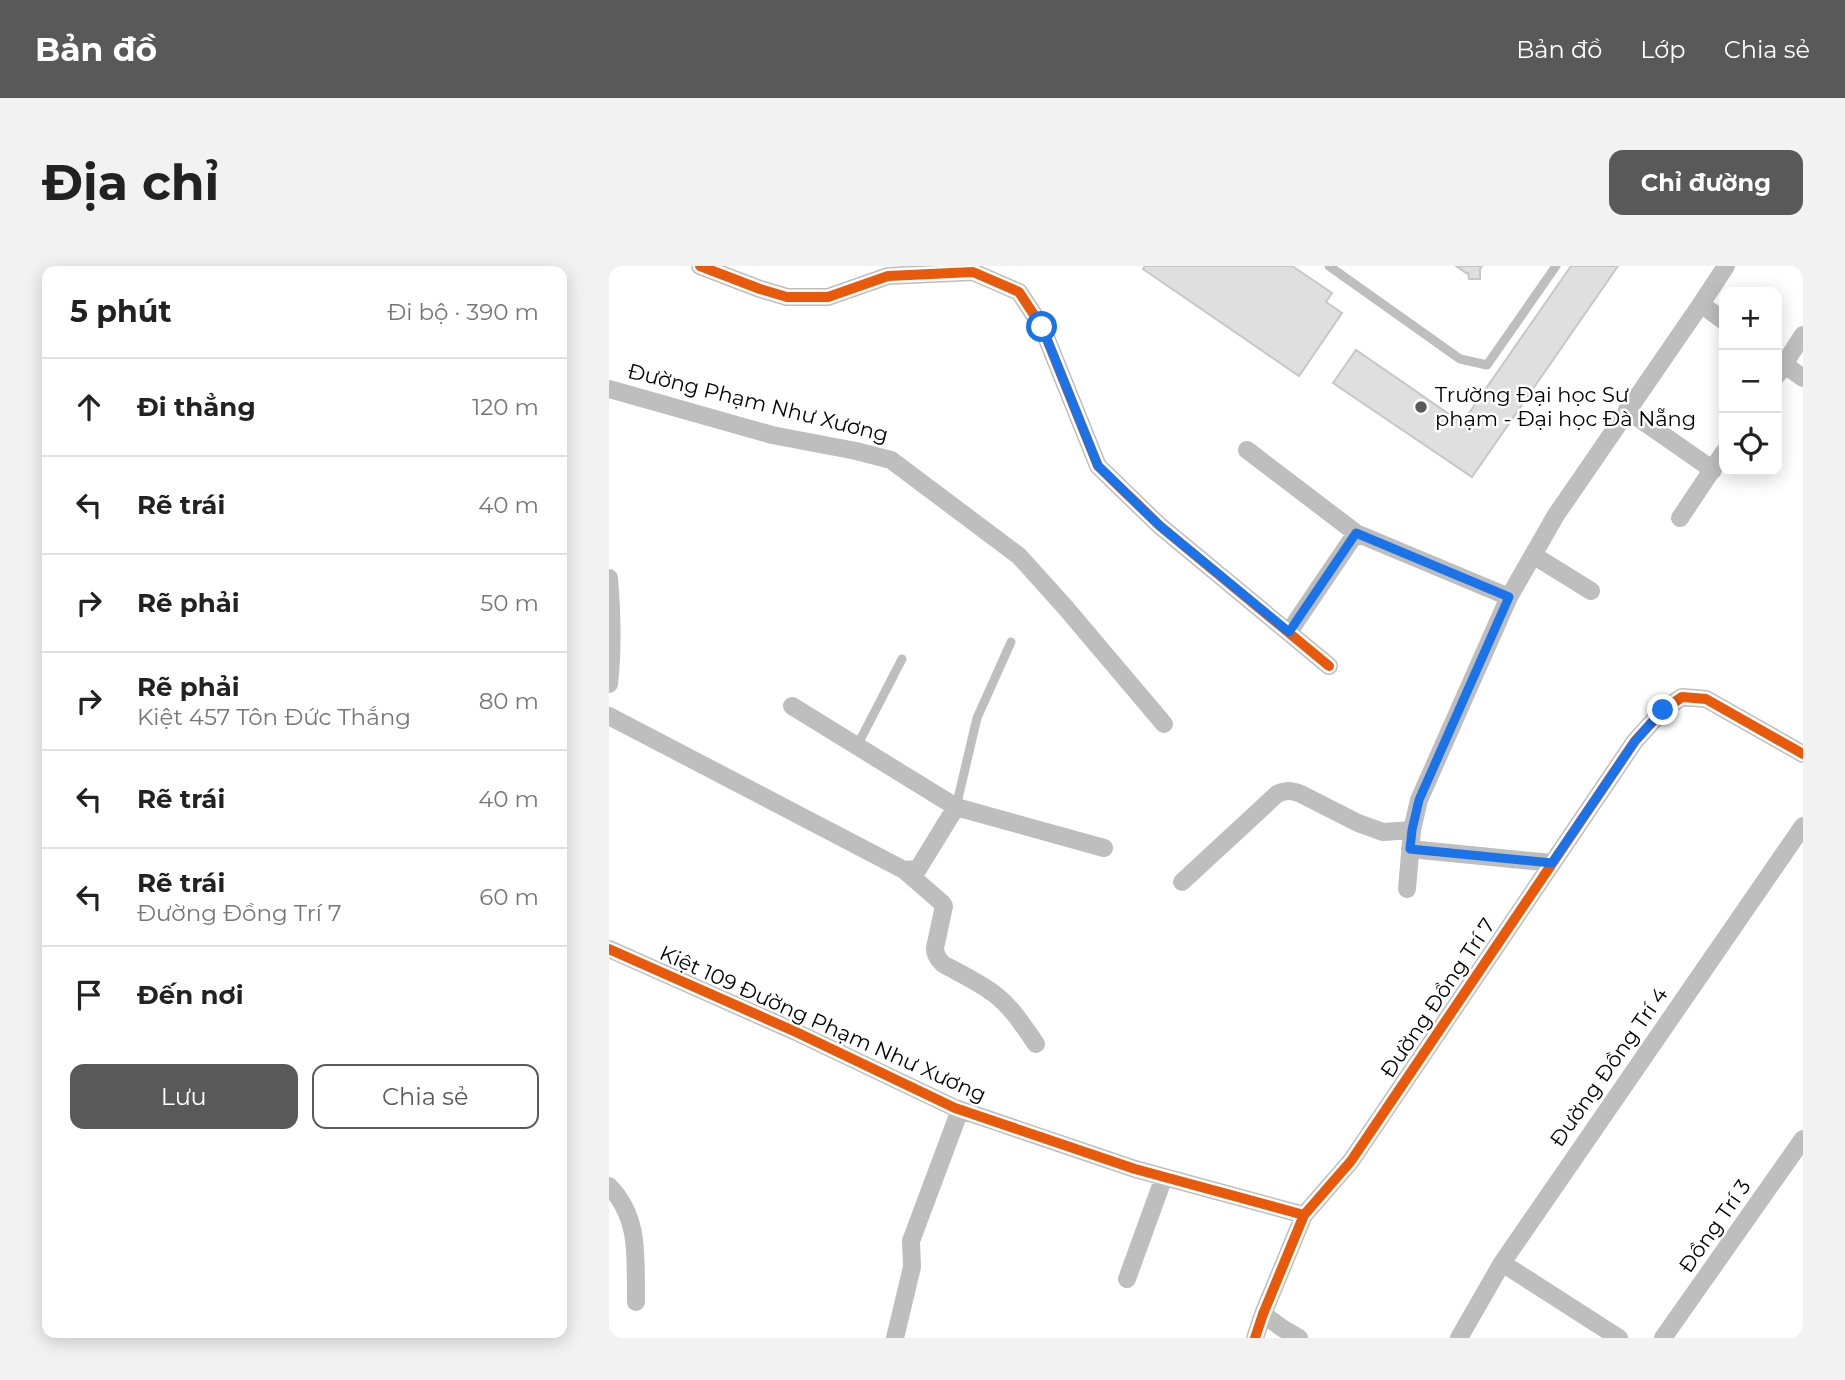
<!DOCTYPE html>
<html lang="vi">
<head>
<meta charset="utf-8">
<style>
  :root { --surface:#fff; --page:#f2f2f2; --text:#222; --muted:#767676; --line:#e0e0e0; --accent:#595959 }
  body { margin:0; font-family:Montserrat,sans-serif; background:var(--page); color:var(--text) }
  .controls { position:absolute; right:21px; top:21px; display:grid; overflow:hidden; border-radius:14px; box-shadow:0 4px 18px #0003 }
  .controls button { width:63px; height:63px; display:grid; place-items:center; padding:0; border:0; border-bottom:2px solid var(--line); background:var(--surface); color:var(--text); font:35px sans-serif }
  .stop { position:absolute; width:21px; height:21px; margin:-16px; border:5px solid #1a73e8; border-radius:50%; background:#fff }
  .stop.end { background:#1a73e8; border-color:#fff; box-shadow:0 2px 7px #0008 }
  .list { margin:0; padding:0; list-style:none }
  h2 { display:flex; justify-content:space-between; align-items:center; height:91px; margin:0; padding:0 28px; font-size:30px }
  h2 small { font-size:23px; font-weight:400; color:var(--muted) }
  .list li { display:grid; grid-template-columns:46px 1fr auto; gap:21px; align-items:center; box-sizing:border-box; height:98px; padding:0 28px; border-top:2px solid var(--line) }
  .list b { display:block; font-size:26px; white-space:nowrap }
  .list p { margin:0; font-size:23px; white-space:nowrap; color:var(--muted) }
  .list em { font-size:23px; font-style:normal; color:var(--muted) }
  .actions { display:flex; gap:14px; padding:21px 28px }
  .actions a { flex:1; padding:16px 0; border:2px solid var(--accent); border-radius:14px; text-align:center; font-size:24px; color:var(--accent) }
  .actions .main { background:var(--accent); color:#fff }
  .icon { flex:none; width:38px; height:38px; fill:none; stroke:currentColor; stroke-width:2; stroke-linecap:round; stroke-linejoin:round }
  .map { position:relative; flex:none; width:1194px; height:1072px; overflow:hidden; border-radius:14px }
  header { display:flex; align-items:center; gap:42px; box-sizing:border-box; height:98px; padding:0 35px; background:var(--accent); color:#fff }
  header strong { font-size:33px }
  nav { display:flex; gap:38px; margin-inline-start:auto; font-size:24px }
  .intro { display:flex; align-items:center; justify-content:space-between; box-sizing:border-box; height:168px; padding:0 42px }
  h1 { margin:0; font-size:49px }
  .button { padding:18px 32px; border-radius:14px; background:var(--accent); color:#fff; font-size:24px; font-weight:700 }
  main { display:flex; gap:42px; padding:0 42px }
  aside { flex:1; background:var(--surface); border-radius:14px; box-shadow:0 4px 18px #0003 }
  .map>svg:first-child { display:block }
  .building { fill:#dfdfdf; stroke:#c7c7c7; stroke-width:2 }
  .lines { fill:none; stroke-linecap:round; stroke-linejoin:round }
  .lane { stroke:#bebebe; stroke-width:9 }
  .street { stroke:#bebebe; stroke-width:18 }
  .cycleway-casing { stroke:#fff; stroke-width:15 }
  .cycleway { stroke:#e8590c; stroke-width:10 }
  .route { stroke:#1a73e8; stroke-width:9 }
  .poi-dot { fill:#595959; stroke:#fff; stroke-width:2.5 }
  .labels { text-anchor:middle; stroke-width:5; stroke-linejoin:round; paint-order:stroke }
  .poi-label { font-size:21px; fill:#000; stroke:#fff; text-anchor:start }
  .street-label { font-size:21px; fill:#000; stroke:#fff }
</style>
</head>
<body>
<header>
<strong>Bản đồ</strong>
<nav><a>Bản đồ</a><a>Lớp</a><a>Chia sẻ</a></nav>
</header>
<div class="intro"><h1>Địa chỉ</h1><a class="button">Chỉ đường</a></div>
<main>
<aside>
<h2>5 phút<small>Đi bộ · 390 m</small></h2>
<ul class="list">
<li><svg class="icon" aria-label="ahead" viewBox="0 0 24 24"><path d="M12 20V5M6 11l6-6 6 6"/></svg><div><b>Đi thẳng</b></div><em>120 m</em></li>
<li><svg class="icon" aria-label="left" viewBox="0 0 24 24"><path d="M17 20v-9H6M10 6l-5 5 5 5"/></svg><div><b>Rẽ trái</b></div><em>40 m</em></li>
<li><svg class="icon" aria-label="right" viewBox="0 0 24 24"><path d="M7 20v-9h11M14 6l5 5-5 5"/></svg><div><b>Rẽ phải</b></div><em>50 m</em></li>
<li><svg class="icon" aria-label="right" viewBox="0 0 24 24"><path d="M7 20v-9h11M14 6l5 5-5 5"/></svg><div><b>Rẽ phải</b><p>Kiệt 457 Tôn Đức Thắng</p></div><em>80 m</em></li>
<li><svg class="icon" aria-label="left" viewBox="0 0 24 24"><path d="M17 20v-9H6M10 6l-5 5 5 5"/></svg><div><b>Rẽ trái</b></div><em>40 m</em></li>
<li><svg class="icon" aria-label="left" viewBox="0 0 24 24"><path d="M17 20v-9H6M10 6l-5 5 5 5"/></svg><div><b>Rẽ trái</b><p>Đường Đồng Trí 7</p></div><em>60 m</em></li>
<li><svg class="icon" aria-label="arrive" viewBox="0 0 24 24"><path d="M6 21V4h12l-3 4 3 4H6"/></svg><div><b>Đến nơi</b></div></li>
</ul>
<div class="actions"><a class="main">Lưu</a><a>Chia sẻ</a></div>
</aside>
<div class="map">
<svg width="1194" height="1072" viewBox="0 0 1194 1072">
  <rect width="100%" height="100%" fill="#fff"/>
  <path class="building" d="M536 0H683L723 27 717 36 733 47 690 110 534 3Z
    M847 0H873L871 3V13H860L859 7H857Z
    M962 0H1009L863 211 724 117 747 84 853 157Z"/>
  <g class="lines">
    <path class="lane" d="M720 0 851 93 878 99 947 0
      M248 480 293 393
      M347 541 368 452 402 376"/>
    <path class="street" d="M91 0 151 23 178 31H219L279 10 364 6 410 26 433 61 489 200 551 260 720 400
      M1092 38 1115 55
      M1168 93 1194 112
      M1168 109 1194 69
      M0 123 163 169 247 185 282 194 410 290 456 341 555 458
      M1018 144 1104 204
      M638 184 747 267 900 331
      M1071 252 1115 186
      M924 289 982 325
      M0 312C3 347 4 382 0 418
      M680 366 747 267
      M183 440 347 541 495 582
      M0 450 295 604 309 603 347 541
      M801 583 943 597
      M295 604 333 637 335 640 326 682C326 689 329 693 334 698 352 708 372 717 388 730 404 743 415 761 427 778
      M573 616 668 528C677 524 682 524 692 528L749 557 774 566 803 564
      M798 623 803 564 810 534 900 331 947 249 1092 38 1117 0
      M0 683 187 766 346 842 526 903 695 949
      M0 920C32 953 26 993 27 1036
      M893 997 1010 1072
      M518 1013 555 911
      M654 1048 673 1062 690 1072
      M286 1072 303 1001 302 975 351 844
      M646 1072 654 1048 695 949 742 895 1026 475 1054 444 1073 431 1097 433 1194 488
      M850 1072 893 997 1194 560
      M1054 1072 1194 873"/>
    <defs>
      <path id="cycleway" d="M91 0 151 23 178 31H219L279 10 364 6 410 26 433 61 489 200 551 260 720 400
        M0 683 187 766 346 842 526 903 695 949
        M646 1072 654 1048 695 949 742 895 1026 475 1054 444 1073 431 1097 433 1194 488"/>
    </defs>
    <use href="#cycleway" class="cycleway-casing"/>
    <use href="#cycleway" class="cycleway"/>
  </g>
  <g class="lines">
    <path class="route" d="M433 61 489 200 551 260 680 366 747 267 900 331 810 534 803 564 801 583 943 597 1026 475 1054 444"/>
  </g>
  <circle class="poi-dot" cx="812" cy="141" r="7"/>
  <g class="labels">
    <g class="poi-label">
      <text x="826" y="136">Trường Đại học Sư<tspan x="826" dy="24">phạm - Đại học Đà Nẵng</tspan></text>
    </g>
    <g class="street-label">
      <text transform="translate(149 137) rotate(14)" y="7">Đường Phạm Như Xương</text>
      <text transform="translate(829 732) rotate(-56)" y="7">Đường Đồng Trí 7</text>
      <text transform="translate(214 758) rotate(24)" y="7">Kiệt 109 Đường Phạm Như Xương</text>
      <text transform="translate(1000 801) rotate(-55)" y="7">Đường Đồng Trí 4</text>
      <text transform="translate(1106 960) rotate(-55)" y="7">Đồng Trí 3</text>
    </g>
  </g>
</svg>
<div class="controls">
<button>+</button>
<button>−</button>
<button><svg class="icon" aria-label="locate" viewBox="0 0 24 24"><circle cx="12" cy="12" r="6"/><path d="M12 2v4M12 18v4M2 12h4M18 12h4"/></svg></button>
</div>
<div class="stop" style="left:433px;top:61px"></div>
<div class="stop end" style="left:1054px;top:444px"></div>
</div>
</main>
</body>
</html>
